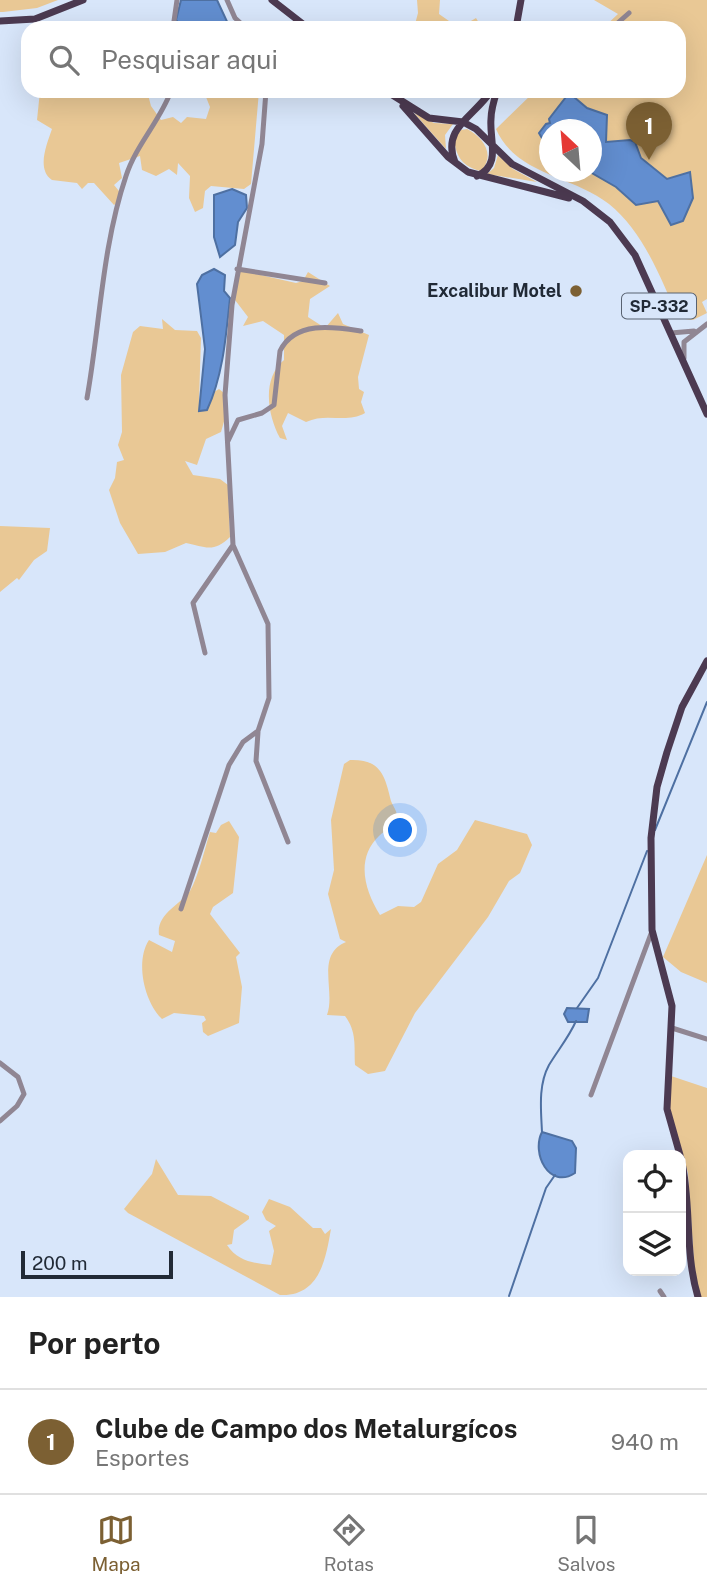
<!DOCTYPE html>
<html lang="pt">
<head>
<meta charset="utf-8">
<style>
  :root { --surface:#fff; --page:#f2f2f2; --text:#222; --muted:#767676; --line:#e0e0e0; --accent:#7c6033 }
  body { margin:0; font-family:"Public Sans",sans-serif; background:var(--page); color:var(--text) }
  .controls { position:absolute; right:21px; bottom:21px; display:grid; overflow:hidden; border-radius:14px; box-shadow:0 7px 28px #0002 }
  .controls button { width:63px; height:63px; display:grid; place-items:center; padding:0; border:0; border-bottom:2px solid var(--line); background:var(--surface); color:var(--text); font:35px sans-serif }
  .compass { position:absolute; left:539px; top:119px; width:63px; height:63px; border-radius:50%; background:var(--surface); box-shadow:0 7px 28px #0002; rotate:334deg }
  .scale { position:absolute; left:21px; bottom:18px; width:152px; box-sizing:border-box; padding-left:7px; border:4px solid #212a36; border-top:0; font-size:19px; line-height:24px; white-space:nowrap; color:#212a36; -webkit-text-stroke:5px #d8e6fa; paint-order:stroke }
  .you { position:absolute; left:401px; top:831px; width:24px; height:24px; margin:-18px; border:5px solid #fff; border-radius:50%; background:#1a73e8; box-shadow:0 0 0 10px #1a73e833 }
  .badge { display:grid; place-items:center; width:46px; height:46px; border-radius:50%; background:var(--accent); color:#fff; font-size:23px; font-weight:700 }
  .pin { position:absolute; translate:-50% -58px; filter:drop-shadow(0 2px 4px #0008) }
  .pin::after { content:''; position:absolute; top:37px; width:24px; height:21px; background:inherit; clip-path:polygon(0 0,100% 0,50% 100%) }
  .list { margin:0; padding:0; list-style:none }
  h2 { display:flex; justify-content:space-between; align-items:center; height:91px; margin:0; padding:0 28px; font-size:30px }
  h2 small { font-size:23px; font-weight:400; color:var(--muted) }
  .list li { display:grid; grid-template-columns:46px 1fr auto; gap:21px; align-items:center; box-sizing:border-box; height:105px; padding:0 28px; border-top:2px solid var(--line) }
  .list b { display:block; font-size:26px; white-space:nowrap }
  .list p { margin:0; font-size:23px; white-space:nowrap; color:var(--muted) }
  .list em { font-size:23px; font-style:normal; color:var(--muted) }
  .icon { flex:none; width:38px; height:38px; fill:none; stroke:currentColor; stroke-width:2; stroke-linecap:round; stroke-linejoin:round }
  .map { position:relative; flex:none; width:707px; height:1297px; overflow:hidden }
  .search { position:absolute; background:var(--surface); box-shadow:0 7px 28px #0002; left:21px; right:21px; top:21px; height:77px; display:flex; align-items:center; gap:18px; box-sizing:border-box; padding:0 24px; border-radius:21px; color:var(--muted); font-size:26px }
  .sheet { height:196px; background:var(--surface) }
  nav { display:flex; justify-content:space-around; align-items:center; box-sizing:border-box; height:98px; border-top:2px solid var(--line); background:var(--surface); font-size:19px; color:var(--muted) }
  nav a { display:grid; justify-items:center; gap:4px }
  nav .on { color:var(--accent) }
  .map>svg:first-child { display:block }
  .green { fill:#e9c895; fill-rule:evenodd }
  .water { fill:#628ed0; stroke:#4e70a2; stroke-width:2 }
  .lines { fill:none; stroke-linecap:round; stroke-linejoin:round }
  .stream { stroke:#4e70a2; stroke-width:2 }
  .minor { stroke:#908693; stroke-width:5 }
  .major { stroke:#4c3a51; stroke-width:7 }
  .poi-dot { fill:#7c6033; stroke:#d8e6fa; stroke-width:2.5 }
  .labels { text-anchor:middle; stroke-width:5; stroke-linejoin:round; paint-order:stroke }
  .shield { fill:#d8e6fa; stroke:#586271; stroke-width:2 }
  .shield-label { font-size:16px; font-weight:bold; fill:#212a36 }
  .poi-label { font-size:18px; font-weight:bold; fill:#212a36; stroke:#d8e6fa; text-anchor:end }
</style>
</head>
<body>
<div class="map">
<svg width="707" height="1297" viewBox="0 0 707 1297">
  <rect width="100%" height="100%" fill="#d8e6fa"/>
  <path class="green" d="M0 0H58L37 8 3 12H0Z
    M417 0H440L439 14 459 28 476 18 482 28H414L418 13Z
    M594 0H707V299L702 302 707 313 693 320 678 318C662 280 643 231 609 204 572 175 516 175 496 129L535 91H679V28H603L618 14ZM550 130H592V172H550Z
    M40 91H147L151 106 161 120 173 117 181 123 187 117 206 119 210 107 206 97 209 91H259L251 184 244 189 211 186 205 191 203 208 195 212 189 198 190 176 178 163 177 175 169 169 156 176 142 170 140 156 119 163 122 178 114 185 119 191 118 202 114 205 94 183H88L82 189 77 183 52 180C36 169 47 144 52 129L37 120Z
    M414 113 434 123 453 124 445 135 446 149Z
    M467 129C483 137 496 155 481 171 463 167 456 157 454 139L461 130Z
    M498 155 513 169 537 182 487 174 494 168Z
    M239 270 296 283 303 281 308 272 330 286 310 299 308 317 325 328 338 313 343 324 369 335 358 377 359 389 364 392 361 402 365 413C346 424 327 412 306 422L288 413 282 426 287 440 280 438C267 414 262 378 284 360V335L263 321 243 326 248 317 235 300Z
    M162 319 175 330 197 331 201 338 199 401 219 389 224 393 225 418 221 432 206 439 197 465 185 461 193 475 220 479 228 485 230 537C214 553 205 547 186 543L165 552 138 554 120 523 109 490 115 478 117 462 124 460 118 445 122 432 121 375 133 332 140 326 163 329Z
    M0 526 50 528 47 551 34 560 19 580 17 578 0 592Z
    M350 760C381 759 385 776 391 801 393 806 397 811 397 816 396 826 385 830 379 836 355 859 365 891 380 915L398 906 414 907 421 902 438 864 457 850 475 820 527 834 532 845 520 873 509 881 488 917 415 1013 385 1071 368 1074 355 1065C354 1046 357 1032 345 1016L327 1015C336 991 315 955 346 942L340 939 328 894 334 870 331 820 344 764Z
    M229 821 239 837 233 893 213 907 210 914 240 953 236 957 242 987 239 1023 208 1036 203 1032 202 1023 206 1020 204 1016 174 1013 162 1019C144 1002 135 961 149 940L172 952 175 941 159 935C156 914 180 905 190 891 198 878 205 848 210 832L216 833 221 825Z
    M707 855V983L681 972 663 957Z
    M671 1076 707 1088V1297H701L695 1277 688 1173 669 1107Z
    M156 1159 178 1195 211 1196 249 1216V1219L234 1230 232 1244 227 1245C238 1262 255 1263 271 1265L274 1251 269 1231 276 1226 266 1220 262 1212 269 1199 290 1207 313 1228H321L325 1234 331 1229C326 1256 321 1297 280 1295L128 1213 124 1209 152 1174Z"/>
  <path class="water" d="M181 0H217L230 28H183L176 20Z
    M566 97H574L587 108 607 115 606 142 630 140 635 142 641 158 667 179 690 172 693 198 683 221 671 225 658 201 636 205 616 187 590 172 592 130H550L549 150 539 133 546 124 550 123 549 119Z
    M232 189 246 195 247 208 238 222 235 245 220 257 214 237V195Z
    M214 269 225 275 224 291 230 298C226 336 223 376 207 410L199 411 205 349 197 284 202 275Z
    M567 1008 589 1009 587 1022H568L564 1014Z
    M542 1132 572 1141 576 1148 575 1173C549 1190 531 1153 542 1132Z"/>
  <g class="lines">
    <path class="stream" d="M655 830 707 702
      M577 1008 598 978 647 851
      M542 1132C541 1110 538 1085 549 1065 558 1050 569 1037 576 1021
      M509 1296 546 1188 555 1175"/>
    <path class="minor" d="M227 0 235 18 246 28
      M173 28 177 0
      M612 28 629 13
      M237 269 325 283
      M671 333 694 331
      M684 358V342L707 324
      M87 398C100 325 102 247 126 176 136 145 160 121 171 91
      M228 441 238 420 262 413 274 405 280 351C295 320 335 327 361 331
      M205 653 193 603 233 545
      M258 732 256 761 288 842
      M181 909 229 765 243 742 258 731 269 698 268 624 233 545 225 395 232 305 262 144 266 91
      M672 1028 707 1039
      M0 1063 18 1077 24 1094 17 1106 0 1121
      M591 1095 652 931
      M660 1291 664 1297"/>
    <path class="major" d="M272 0 308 28
      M0 21 35 19 83 0
      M516 28 521 0
      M386 91 429 118 463 122 476 129 512 164 583 201 610 222 635 255 707 414
      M403 106 448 157 468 172 569 198
      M455 162C441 128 475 116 491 91
      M477 176C502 165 489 140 491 119 491 110 494 100 497 91
      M680 1155 667 1109 672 1006 652 930 651 838 657 787 667 752 682 707 707 661
      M681 1158C692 1204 684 1251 698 1297"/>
  </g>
  <circle class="poi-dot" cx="576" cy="291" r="7"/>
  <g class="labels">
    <rect class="shield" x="622" y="293.5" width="74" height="25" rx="5"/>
    <g class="shield-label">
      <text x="659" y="312">SP-332</text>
    </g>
    <g class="poi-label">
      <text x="562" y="297">Excalibur Motel</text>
    </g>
  </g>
</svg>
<div class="controls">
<button><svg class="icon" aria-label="locate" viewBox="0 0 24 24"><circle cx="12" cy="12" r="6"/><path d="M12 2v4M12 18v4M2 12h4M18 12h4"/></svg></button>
<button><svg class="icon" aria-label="layers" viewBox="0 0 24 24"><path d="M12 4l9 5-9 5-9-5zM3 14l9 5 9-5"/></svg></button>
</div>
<svg class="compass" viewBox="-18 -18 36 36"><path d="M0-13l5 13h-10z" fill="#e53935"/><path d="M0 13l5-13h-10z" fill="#767676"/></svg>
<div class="scale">200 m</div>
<div class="you"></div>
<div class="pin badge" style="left:649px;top:160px">1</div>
<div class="search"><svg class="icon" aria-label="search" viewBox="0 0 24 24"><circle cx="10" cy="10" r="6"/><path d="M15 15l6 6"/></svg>Pesquisar aqui</div>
</div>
<section class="sheet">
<h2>Por perto<small></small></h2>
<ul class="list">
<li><span class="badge">1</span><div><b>Clube de Campo dos Metalurgícos</b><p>Esportes</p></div><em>940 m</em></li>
</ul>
</section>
<nav>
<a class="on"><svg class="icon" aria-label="map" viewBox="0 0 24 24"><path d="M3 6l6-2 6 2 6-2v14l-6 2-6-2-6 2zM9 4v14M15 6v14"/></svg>Mapa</a>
<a><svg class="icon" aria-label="directions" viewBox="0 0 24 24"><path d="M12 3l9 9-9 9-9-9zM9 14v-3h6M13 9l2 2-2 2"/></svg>Rotas</a>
<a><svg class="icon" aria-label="saved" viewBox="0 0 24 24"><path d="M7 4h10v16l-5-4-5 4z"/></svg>Salvos</a>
</nav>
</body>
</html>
